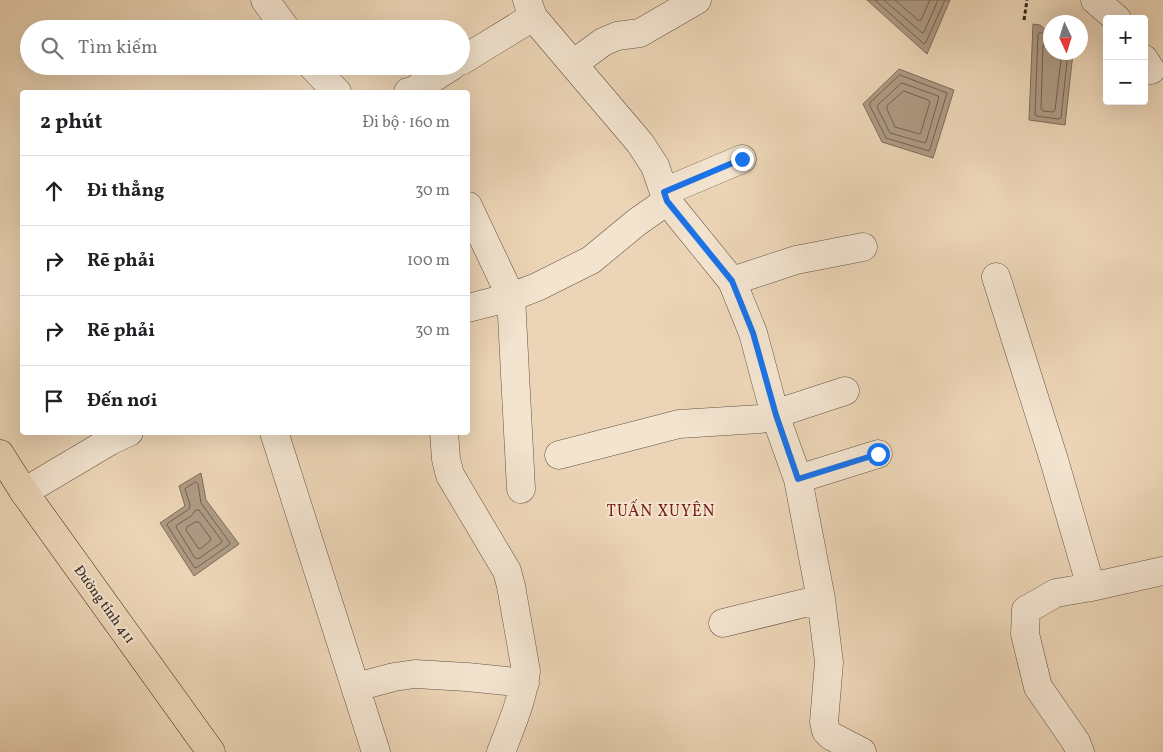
<!DOCTYPE html>
<html lang="vi">
<head>
<meta charset="utf-8">
<style>
  :root { --surface:#fff; --page:#f2f2f2; --text:#202124; --muted:#757577; --line:#e0e0e0 }
  body { margin:0; font-family:Vollkorn,serif; background:var(--page); color:var(--text) }
  .controls { position:absolute; right:15px; top:15px; display:grid; overflow:hidden; border-radius:5px; box-shadow:0 5px 20px #0002 }
  .controls button { width:45px; height:45px; display:grid; place-items:center; padding:0; border:0; border-bottom:1px solid var(--line); background:var(--surface); color:var(--text); font:25px sans-serif }
  .compass { position:absolute; left:1043px; top:15px; width:45px; height:45px; border-radius:50%; background:var(--surface); box-shadow:0 5px 20px #0002; rotate:176deg }
  .stop { position:absolute; width:15px; height:15px; margin:-11px; border:4px solid #1a73e8; border-radius:50%; background:#fff }
  .stop.end { background:#1a73e8; border-color:#fff; box-shadow:0 1px 5px #0008 }
  .list { margin:0; padding:0; list-style:none }
  h2 { display:flex; justify-content:space-between; align-items:center; height:65px; margin:0; padding:0 20px; font-size:21px }
  h2 small { font-size:16px; font-weight:400; color:var(--muted) }
  .list li { display:grid; grid-template-columns:32px 1fr auto; gap:15px; align-items:center; box-sizing:border-box; height:70px; padding:0 20px; border-top:1px solid var(--line) }
  .list b { display:block; font-size:19px; white-space:nowrap }
  .list em { font-size:16px; font-style:normal; color:var(--muted) }
  .icon { flex:none; width:28px; height:28px; fill:none; stroke:currentColor; stroke-width:2; stroke-linecap:round; stroke-linejoin:round }
  .map { position:relative; flex:none; width:1163px; height:752px; overflow:hidden }
  .search { position:absolute; background:var(--surface); box-shadow:0 5px 20px #0002; left:20px; top:20px; width:450px; height:55px; display:flex; align-items:center; gap:12px; box-sizing:border-box; padding:0 18px; border-radius:28px; color:var(--muted); font-size:19px }
  .panel { position:absolute; background:var(--surface); box-shadow:0 5px 20px #0002; left:20px; top:90px; width:450px; height:345px; border-radius:5px }
  .map>svg:first-child { display:block }
  .water { fill:#ae9a83; stroke:#7e6c5b }
  .lines { fill:none; stroke-linecap:round; stroke-linejoin:round }
  .shore { stroke:#726051; stroke-width:1 }
  .minor-casing { stroke:#635245; stroke-width:29 }
  .major-casing { stroke:#35271f; stroke-width:29 }
  .path { stroke:#35271f; stroke-width:3; stroke-dasharray:4 2.5; stroke-linecap:butt }
  .minor { stroke:#f3e4d0; stroke-width:28 }
  .major { stroke:#ecd5b6; stroke-width:28 }
  .route { stroke:#1a73e8; stroke-width:6 }
  .labels { text-anchor:middle; stroke-width:4; stroke-linejoin:round; paint-order:stroke }
  .street-label { font-size:14px; fill:#35271f; stroke:#f3e4d0 }
  .quarter-label { font-size:16px; letter-spacing:1px; fill:#7a1f14; stroke:#f3e4d0 }
</style>
</head>
<body>
<div class="map">
<svg width="1163" height="752" viewBox="0 0 1163 752">
  <rect width="100%" height="100%" fill="#ecd5b6"/>
  <filter id="stains"><feTurbulence type="fractalNoise" baseFrequency=".004" numOctaves="4"/><feColorMatrix values="0 0 0 0 .2 0 0 0 0 .09 0 0 0 0 .02 0 0 0 .5 -.17"/></filter>
  <radialGradient id="worn" r=".72"><stop offset=".6" stop-color="#630" stop-opacity="0"/><stop offset="1" stop-color="#630" stop-opacity=".3"/></radialGradient>
  <path class="water" d="M867 0H950L927 54Z
    M1033 24 1040 25 1050 34V52L1073 53 1065 125 1029 120Z
    M899 69 954 90 933 158 882 142 863 104Z
    M201 473 206 500 239 544 194 576 160 523 185 506 179 486Z"/>
  <g class="lines">
    <path class="shore" d="M875 0 924 44 926 42 945 0
      M884 0 922 33 924 32 938 0
      M895 0 919 21 921 20 930 0
      M1050 37H1047L1040 32 1038 34 1035 114 1036 116 1058 119 1061 118 1068 52
      M1050 43H1045L1043 45 1041 108 1043 111 1053 112 1055 110 1062 52
      M900 75 947 93 930 149 929 151 886 138 870 106V103Z
      M902 83 938 96 939 97 926 142 925 143 890 133 877 107 878 105Z
      M904 91 928 100 930 102 921 132 920 134 895 127 887 109V106Z
      M196 482 198 484 201 503 230 543 229 545 196 568 194 567 167 525 168 523 189 509 190 505 185 489Z
      M196 510H199L222 541 221 543 198 559 195 558 176 527 177 525 191 516Z
      M196 522H199L211 539 210 541 200 549 198 548 186 530 187 527Z"/>
    <defs>
      <path id="minor" d="M265 0 286 29
        M527 0 533 17 640 143 655 166 667 201
        M1095 0 1117 19
        M1144 59 1151 70
        M461 61 533 17
        M573 64 603 42 617 36 640 33 697 0
        M312 66 337 92
        M408 92 413 91 452 66
        M664 192 742 159
        M468 206 511 297 521 489
        M996 277 1054 460 1091 587
        M732 281 796 260 863 247
        M468 308 511 297 537 287 591 260 637 222 667 201 732 281 753 333 775 415 798 479 821 599 829 662 824 722 826 731 831 736 862 752
        M274 432 376 752
        M444 432 446 459 450 475 507 571 511 586 526 671C523 699 511 726 501 752
        M559 455 679 424 760 419 845 391
        M798 479 878 454
        M24 492 110 441 129 432
        M723 623 821 599
        M356 690 364 685 394 677 415 674 467 677 525 683
        M1080 752 1076 742 1038 687 1025 634 1026 610 1056 593 1091 587 1163 571"/>
      <path id="major" d="M0 454 24 492 211 752"/>
    </defs>
    <use href="#minor" class="minor-casing"/>
    <use href="#major" class="major-casing"/>
    <path class="path" d="M1024 20 1027 0"/>
    <use href="#minor" class="minor"/>
    <use href="#major" class="major"/>
  </g>
  <g class="lines">
    <path class="route" d="M742 159 664 192 667 201 732 281 753 333 776 415 798 479 878 454"/>
  </g>
  <g class="labels">
    <g class="street-label">
      <text transform="translate(105 604) rotate(54)" y="5">Đường tỉnh 411</text>
    </g>
    <g class="quarter-label">
      <text x="661" y="516">TUẤN XUYÊN</text>
    </g>
  </g>
  <rect width="100%" height="100%" filter="url(#stains)"/>
  <rect width="100%" height="100%" fill="url(#worn)"/>
</svg>
<div class="controls">
<button>+</button>
<button>−</button>
</div>
<svg class="compass" viewBox="-18 -18 36 36"><path d="M0-13l5 13h-10z" fill="#e53935"/><path d="M0 13l5-13h-10z" fill="#757577"/></svg>
<div class="stop" style="left:878px;top:454px"></div>
<div class="stop end" style="left:742px;top:159px"></div>
<div class="search"><svg class="icon" aria-label="search" viewBox="0 0 24 24"><circle cx="10" cy="10" r="6"/><path d="M15 15l6 6"/></svg>Tìm kiếm</div>
<section class="panel">
<h2>2 phút<small>Đi bộ · 160 m</small></h2>
<ul class="list">
<li><svg class="icon" aria-label="ahead" viewBox="0 0 24 24"><path d="M12 20V5M6 11l6-6 6 6"/></svg><div><b>Đi thẳng</b></div><em>30 m</em></li>
<li><svg class="icon" aria-label="right" viewBox="0 0 24 24"><path d="M7 20v-9h11M14 6l5 5-5 5"/></svg><div><b>Rẽ phải</b></div><em>100 m</em></li>
<li><svg class="icon" aria-label="right" viewBox="0 0 24 24"><path d="M7 20v-9h11M14 6l5 5-5 5"/></svg><div><b>Rẽ phải</b></div><em>30 m</em></li>
<li><svg class="icon" aria-label="arrive" viewBox="0 0 24 24"><path d="M6 21V4h12l-3 4 3 4H6"/></svg><div><b>Đến nơi</b></div></li>
</ul>
</section>
</div>
</body>
</html>
